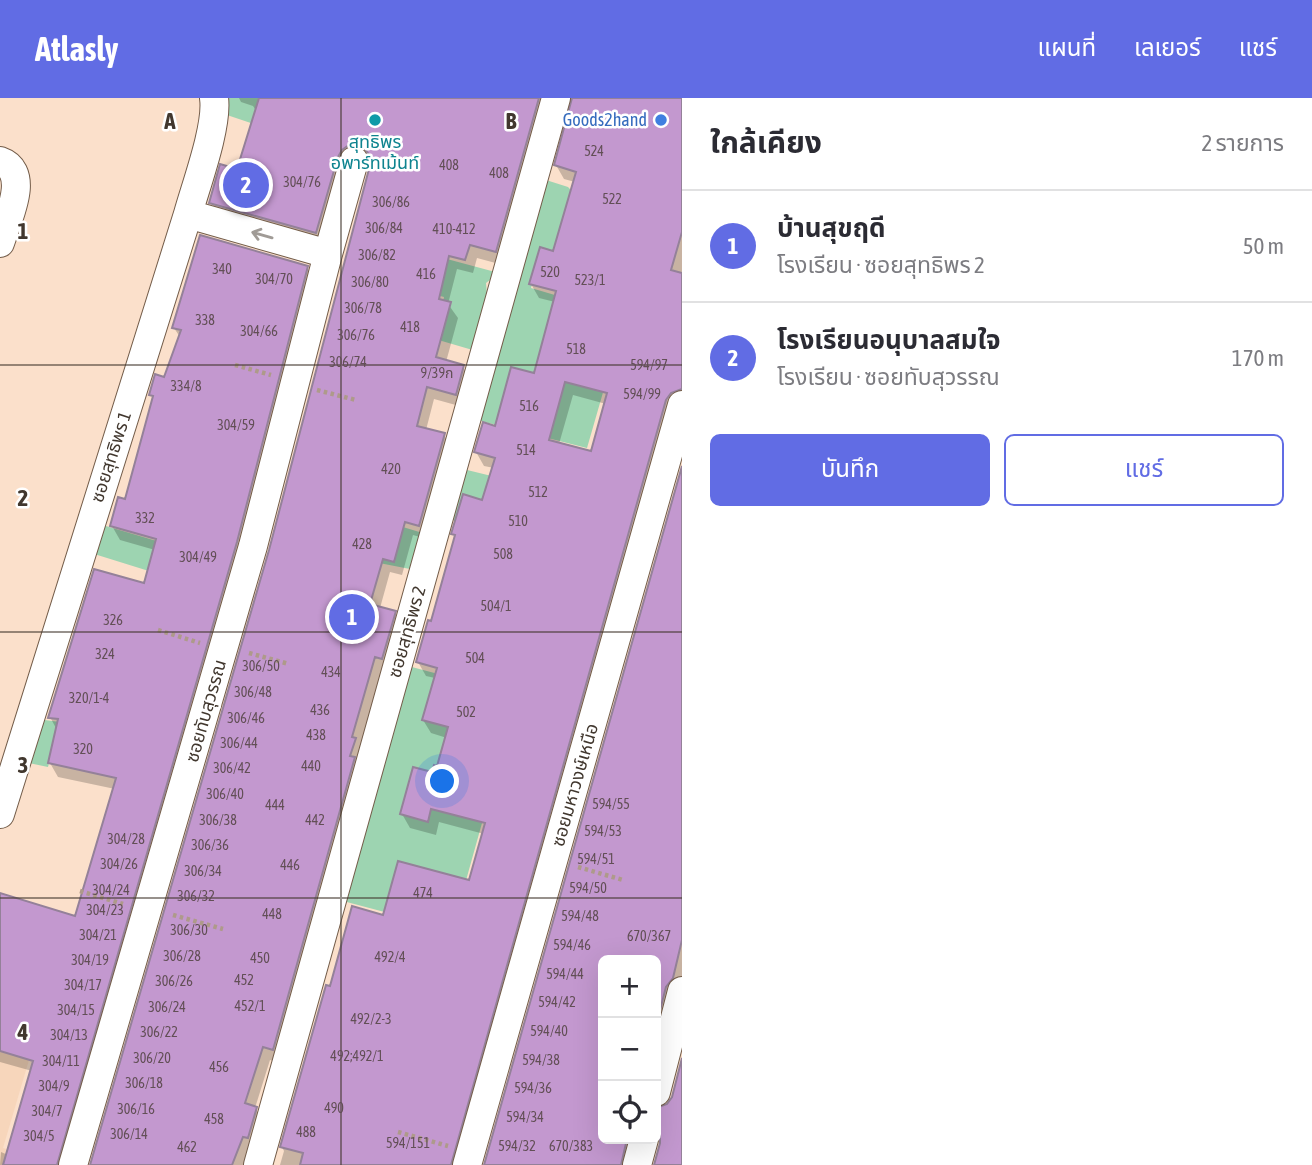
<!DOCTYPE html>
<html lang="th">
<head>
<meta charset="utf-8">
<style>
  :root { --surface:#fff; --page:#f2f2f3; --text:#2b2b33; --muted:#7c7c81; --line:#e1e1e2; --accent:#616ce4 }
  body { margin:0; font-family:"Asap Condensed","Noto Sans Thai",sans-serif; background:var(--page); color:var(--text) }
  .controls { position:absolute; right:21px; bottom:21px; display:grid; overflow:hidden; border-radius:10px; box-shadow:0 7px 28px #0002 }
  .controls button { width:63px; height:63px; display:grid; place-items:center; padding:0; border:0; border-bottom:2px solid var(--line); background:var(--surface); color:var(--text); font:35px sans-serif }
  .you { position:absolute; left:443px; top:684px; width:24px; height:24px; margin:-18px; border:5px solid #fff; border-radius:50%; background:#1a73e8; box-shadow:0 0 0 10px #1a73e833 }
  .badge { display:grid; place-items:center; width:46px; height:46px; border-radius:50%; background:var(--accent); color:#fff; font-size:23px; font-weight:700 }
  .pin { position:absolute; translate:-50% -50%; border:4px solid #fff; box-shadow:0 2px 7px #0006 }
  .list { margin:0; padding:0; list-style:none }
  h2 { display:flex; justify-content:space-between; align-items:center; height:91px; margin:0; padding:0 28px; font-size:30px }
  h2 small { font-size:23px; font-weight:400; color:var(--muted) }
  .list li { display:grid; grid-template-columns:46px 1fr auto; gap:21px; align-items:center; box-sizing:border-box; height:112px; padding:0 28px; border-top:2px solid var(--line) }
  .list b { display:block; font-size:26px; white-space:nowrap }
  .list p { margin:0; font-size:23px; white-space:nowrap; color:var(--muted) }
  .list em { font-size:23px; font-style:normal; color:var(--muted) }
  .actions { display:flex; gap:14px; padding:21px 28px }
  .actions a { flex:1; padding:16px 0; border:2px solid var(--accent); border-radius:10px; text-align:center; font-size:24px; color:var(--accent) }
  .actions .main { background:var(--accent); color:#fff }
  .icon { flex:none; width:38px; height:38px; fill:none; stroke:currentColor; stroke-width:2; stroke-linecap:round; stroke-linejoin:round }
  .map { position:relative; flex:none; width:682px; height:1067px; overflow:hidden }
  header { display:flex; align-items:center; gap:42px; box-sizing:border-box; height:98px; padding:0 35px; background:var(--accent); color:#fff }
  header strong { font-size:33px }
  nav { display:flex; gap:38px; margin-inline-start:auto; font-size:24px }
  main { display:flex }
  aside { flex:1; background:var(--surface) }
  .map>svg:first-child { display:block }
  .built { fill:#f7d6bb }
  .green { fill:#9dd4b1 }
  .shadow { fill:#0003; fill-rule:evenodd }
  .building { fill:#c398cf; stroke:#948199; stroke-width:2; fill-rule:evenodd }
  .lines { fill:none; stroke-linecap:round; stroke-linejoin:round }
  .minor-casing { stroke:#735c49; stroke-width:30 }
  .path { stroke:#ae9a8a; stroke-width:4.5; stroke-dasharray:3.5 3.5; stroke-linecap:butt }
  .minor { stroke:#fff; stroke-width:28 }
  .oneway { stroke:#a09b96 }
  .grid { fill:none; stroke:#41372e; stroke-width:2; stroke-opacity:0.55 }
  .culture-dot { fill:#0f9aa8; stroke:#fff; stroke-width:2.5 }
  .shop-dot { fill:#3f7fe0; stroke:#fff; stroke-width:2.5 }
  .labels { text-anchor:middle; stroke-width:5; stroke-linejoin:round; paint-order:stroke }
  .number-label { font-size:14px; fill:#624f56 }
  .shop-label { font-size:18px; fill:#366cbe; stroke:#fff; text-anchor:end }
  .culture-label { font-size:18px; fill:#0d838f; stroke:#fff }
  .street-label { font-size:18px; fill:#41372e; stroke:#fff }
  .grid-label { font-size:23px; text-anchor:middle; font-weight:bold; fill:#41372e; stroke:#fff; stroke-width:5; stroke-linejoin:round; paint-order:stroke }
</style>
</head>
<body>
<header>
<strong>Atlasly</strong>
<nav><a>แผนที่</a><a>เลเยอร์</a><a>แชร์</a></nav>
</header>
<main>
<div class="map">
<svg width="682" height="1067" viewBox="0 0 682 1067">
  <rect width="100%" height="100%" fill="#fbe0cb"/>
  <path class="built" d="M0 794 71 820 3 1050 57 1067H0Z"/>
  <path class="green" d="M223 0H267L280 35 227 17Z
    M546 82 568 89 587 109 556 157 542 154 531 190 599 210 604 291 587 350 477 322Z
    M395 147 499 175 486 185 488 209 476 253 435 241 444 199 386 184Z
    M463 371 512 383 489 433 449 421Z
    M383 423 426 436 415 472 374 464Z
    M99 426 160 444 152 474 91 455Z
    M408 568 518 597 460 716 482 725 465 786 392 816 343 803Z
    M37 621 60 624 48 669 24 664Z"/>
  <path class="shadow" d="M239 0H555L503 167 477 160 473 175 457 171 448 206 458 220 446 264 463 269 471 283 463 309 434 301 426 332 444 337 452 351 427 441 413 437 402 477 390 474 380 510 394 514 402 528 280 965 270 962 255 1010 264 1024 245 1067H92L271 453 372 63 357 60 324 148 219 118 211 104 238 73 257 14 253 8 241 4Z
    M682 0V307L461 1067H280L284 1053 282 1049 331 890 385 819 471 784 484 736 439 724 436 737 410 730 402 716 438 670 447 640 431 635 423 622 435 580 426 578 418 564 433 525 456 440 453 436 484 404 494 370 484 368 476 354 535 277 555 204 539 200 531 186 555 155 575 84 564 81 556 67ZM573 297 606 306 592 355 559 346Z
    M307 169 315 183 67 1067H0L1 1054 8 1057 32 973 0 964V797L76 821 115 691 58 679 50 665 57 632 50 619 146 487 155 452 120 442 112 428 126 403 154 302 151 297 165 281 180 239 174 230Z
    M682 375V893L656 970V862H603V1041H644L632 1067H486Z
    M674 999 682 1067H656L661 1041 656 1038V1012L669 1007Z"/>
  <path class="building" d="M259 0H539L496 154 470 147 465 162 449 158 439 201 451 204 436 259 464 267 456 297 427 289 417 328 445 335 419 428 405 424 394 464 383 461 370 506 396 513 382 561 375 559 352 639 356 640 350 658 355 659 273 952 263 949 245 1005 257 1009 248 1040 243 1039 232 1067H90L269 452 370 67V58L365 51 359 47H349L342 52 338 59 316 135 209 105 220 66 237 71Z
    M572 0H682V134L671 172 682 175V291L671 295 666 302 451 1067H300L303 1055 280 1049 326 887 330 888 352 808 383 817 398 763 469 782 485 725 431 711 428 724 400 716 413 669 432 674 434 667 437 668 448 629 422 622 437 570 416 564 428 522 431 523 455 437 451 436 463 396 482 402 495 360 474 354 483 324 495 328 511 269 534 275 556 193 529 186 540 149 553 153 576 74 554 67ZM565 284 607 295 591 353 549 342Z
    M200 137 308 168 237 444 57 1067H3L33 963 0 953V795L75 818 116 680 48 665 58 621 48 620 94 471 144 485 156 441 110 428 118 399 125 401 153 298 149 297 155 276 164 279 181 232 172 230Z
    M682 368V842L673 880 666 889 656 928V862H603V1041H627L621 1067H484Z
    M682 960V1067H654L660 1045V1036L656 1029V1010L667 1006 672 999Z"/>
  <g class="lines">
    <defs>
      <path id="minor" d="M0 63C32 74 7 122 0 145
        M188 116 328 156
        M0 716 188 116C196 87 218 28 214 0
        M656 994 682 893
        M73 1067 253 448 328 156 354 63
        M258 1067 556 0
        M467 1067 682 307
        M637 1067 644 1041"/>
    </defs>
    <use href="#minor" class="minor-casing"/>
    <path class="path" d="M235 267 271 277
      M317 292 356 302
      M158 532 200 545
      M249 555 289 566
      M578 769 623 782
      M80 793 123 806
      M173 817 223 831
      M398 1034 448 1048"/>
    <use href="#minor" class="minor"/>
  </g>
  <defs><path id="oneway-shaft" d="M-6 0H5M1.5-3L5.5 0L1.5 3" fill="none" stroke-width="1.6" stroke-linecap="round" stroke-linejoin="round" transform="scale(1.75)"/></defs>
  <use class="oneway" href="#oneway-shaft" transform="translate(262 137) rotate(-164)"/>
  <path class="grid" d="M341 0V1067M0 267H682M0 534H682M0 800H682"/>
  <circle class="culture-dot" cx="375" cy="22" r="7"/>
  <circle class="shop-dot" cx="661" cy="22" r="7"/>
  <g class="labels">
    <g class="number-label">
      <text x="594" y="58">524</text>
      <text x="449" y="72">408</text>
      <text x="499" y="80">408</text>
      <text x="302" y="89">304/76</text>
      <text x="612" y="106">522</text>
      <text x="391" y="109">306/86</text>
      <text x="384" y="135">306/84</text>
      <text x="454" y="136">410-412</text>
      <text x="377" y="162">306/82</text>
      <text x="222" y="176">340</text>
      <text x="550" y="179">520</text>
      <text x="426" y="181">416</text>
      <text x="274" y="186">304/70</text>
      <text x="590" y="187">523/1</text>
      <text x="370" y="189">306/80</text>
      <text x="363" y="215">306/78</text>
      <text x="205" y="227">338</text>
      <text x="410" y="234">418</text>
      <text x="259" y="238">304/66</text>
      <text x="356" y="242">306/76</text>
      <text x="576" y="256">518</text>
      <text x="348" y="269">306/74</text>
      <text x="649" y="272">594/97</text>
      <text x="437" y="280">9/39ก</text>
      <text x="186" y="293">334/8</text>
      <text x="642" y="301">594/99</text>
      <text x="529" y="313">516</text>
      <text x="236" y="332">304/59</text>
      <text x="526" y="357">514</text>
      <text x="391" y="376">420</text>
      <text x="538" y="399">512</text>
      <text x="145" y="425">332</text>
      <text x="518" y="428">510</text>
      <text x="362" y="451">428</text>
      <text x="503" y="461">508</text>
      <text x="198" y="464">304/49</text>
      <text x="496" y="513">504/1</text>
      <text x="113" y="527">326</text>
      <text x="105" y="561">324</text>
      <text x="475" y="565">504</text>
      <text x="261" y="573">306/50</text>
      <text x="331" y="579">434</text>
      <text x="253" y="599">306/48</text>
      <text x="89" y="605">320/1-4</text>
      <text x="320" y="617">436</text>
      <text x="466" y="619">502</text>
      <text x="246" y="625">306/46</text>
      <text x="316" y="642">438</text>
      <text x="239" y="650">306/44</text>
      <text x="83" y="656">320</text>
      <text x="311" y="673">440</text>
      <text x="232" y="675">306/42</text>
      <text x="225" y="701">306/40</text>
      <text x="611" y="711">594/55</text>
      <text x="275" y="712">444</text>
      <text x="218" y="727">306/38</text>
      <text x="315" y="727">442</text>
      <text x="603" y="738">594/53</text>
      <text x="126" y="746">304/28</text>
      <text x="210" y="752">306/36</text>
      <text x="596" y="766">594/51</text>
      <text x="119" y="771">304/26</text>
      <text x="290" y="772">446</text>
      <text x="203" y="778">306/34</text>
      <text x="588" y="795">594/50</text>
      <text x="111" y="797">304/24</text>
      <text x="423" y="800">474</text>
      <text x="196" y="803">306/32</text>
      <text x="105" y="817">304/23</text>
      <text x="272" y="821">448</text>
      <text x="580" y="823">594/48</text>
      <text x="189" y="837">306/30</text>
      <text x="98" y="842">304/21</text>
      <text x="649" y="843">670/367</text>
      <text x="572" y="852">594/46</text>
      <text x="182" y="863">306/28</text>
      <text x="390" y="864">492/4</text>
      <text x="260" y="865">450</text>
      <text x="90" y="867">304/19</text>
      <text x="565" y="881">594/44</text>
      <text x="244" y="887">452</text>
      <text x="174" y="888">306/26</text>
      <text x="83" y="892">304/17</text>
      <text x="557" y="909">594/42</text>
      <text x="250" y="913">452/1</text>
      <text x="167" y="914">306/24</text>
      <text x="76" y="917">304/15</text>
      <text x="371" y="926">492/2-3</text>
      <text x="549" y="938">594/40</text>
      <text x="159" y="939">306/22</text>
      <text x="69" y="942">304/13</text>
      <text x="357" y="963">492;492/1</text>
      <text x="152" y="965">306/20</text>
      <text x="541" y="967">594/38</text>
      <text x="61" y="968">304/11</text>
      <text x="219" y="974">456</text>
      <text x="144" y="990">306/18</text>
      <text x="54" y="993">304/9</text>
      <text x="533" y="995">594/36</text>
      <text x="334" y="1015">490</text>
      <text x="136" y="1016">306/16</text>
      <text x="47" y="1018">304/7</text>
      <text x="525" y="1024">594/34</text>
      <text x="214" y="1026">458</text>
      <text x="306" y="1039">488</text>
      <text x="129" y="1041">306/14</text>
      <text x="39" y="1043">304/5</text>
      <text x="408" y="1050">594/151</text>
      <text x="517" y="1053">594/32</text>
      <text x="571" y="1053">670/383</text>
      <text x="187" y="1054">462</text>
    </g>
    <g class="shop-label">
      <text x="647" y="28">Goods2hand</text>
    </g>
    <g class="culture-label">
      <text x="375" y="50">สุทธิพร<tspan x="375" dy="21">อพาร์ทเม้นท์</tspan></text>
    </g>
    <g class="street-label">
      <text transform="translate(111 359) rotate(-72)" y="6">ซอยสุทธิพร 1</text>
      <text transform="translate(407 534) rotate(-74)" y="6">ซอยสุทธิพร 2</text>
      <text transform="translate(206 613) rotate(-74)" y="6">ซอยทับสุวรรณ</text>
      <text transform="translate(575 687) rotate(-74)" y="6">ซอยมหาวงษ์เหนือ</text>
    </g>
  </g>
  <g class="grid-label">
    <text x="170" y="31">A</text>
    <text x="511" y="31">B</text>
    <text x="23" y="141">1</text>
    <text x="23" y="408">2</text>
    <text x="23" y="675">3</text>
    <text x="23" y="942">4</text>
  </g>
</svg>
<div class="controls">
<button>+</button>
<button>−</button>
<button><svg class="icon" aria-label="locate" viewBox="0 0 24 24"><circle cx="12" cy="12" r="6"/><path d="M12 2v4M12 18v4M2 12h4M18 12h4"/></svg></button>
</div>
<div class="you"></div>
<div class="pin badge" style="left:352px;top:519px">1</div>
<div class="pin badge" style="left:246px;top:87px">2</div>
</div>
<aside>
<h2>ใกล้เคียง<small>2 รายการ</small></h2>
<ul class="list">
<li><span class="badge">1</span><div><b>บ้านสุขฤดี</b><p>โรงเรียน · ซอยสุทธิพร 2</p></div><em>50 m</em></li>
<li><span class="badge">2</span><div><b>โรงเรียนอนุบาลสมใจ</b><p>โรงเรียน · ซอยทับสุวรรณ</p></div><em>170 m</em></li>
</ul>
<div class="actions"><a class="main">บันทึก</a><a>แชร์</a></div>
</aside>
</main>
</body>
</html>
